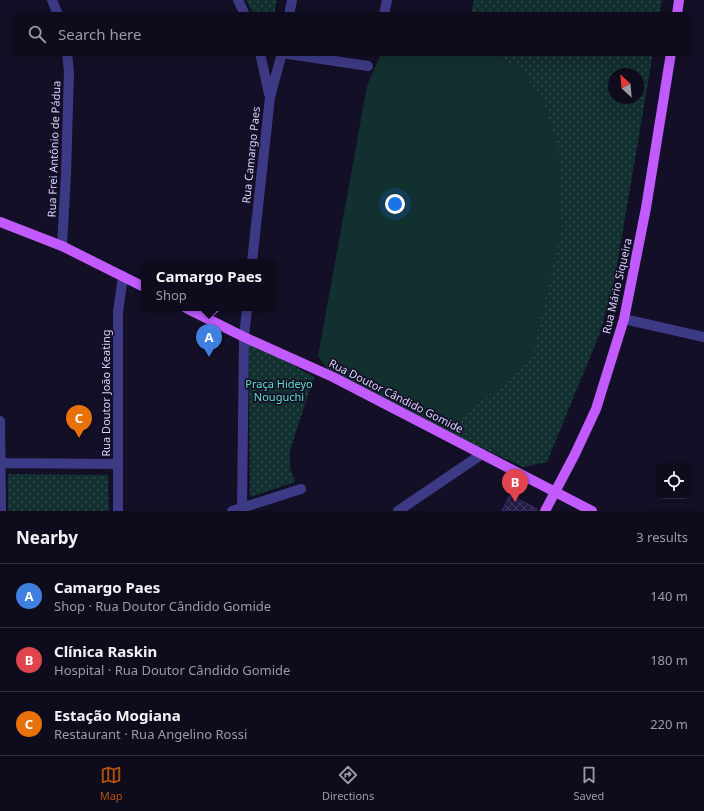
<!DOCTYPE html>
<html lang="en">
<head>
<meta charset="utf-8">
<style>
  :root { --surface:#0e0b1c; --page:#171425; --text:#f1f3f6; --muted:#9b9ba3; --line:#2e2b3b; --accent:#b45309 }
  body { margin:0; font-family:"Noto Sans",sans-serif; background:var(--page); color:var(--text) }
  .controls { position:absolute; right:12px; bottom:12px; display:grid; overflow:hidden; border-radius:8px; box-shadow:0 4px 16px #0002 }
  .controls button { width:36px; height:36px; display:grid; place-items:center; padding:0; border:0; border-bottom:1px solid var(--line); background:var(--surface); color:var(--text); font:20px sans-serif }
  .compass { position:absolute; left:608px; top:68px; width:36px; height:36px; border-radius:50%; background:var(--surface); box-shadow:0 4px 16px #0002; rotate:334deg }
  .you { position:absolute; left:395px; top:204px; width:14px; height:14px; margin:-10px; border:3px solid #fff; border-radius:50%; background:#1a73e8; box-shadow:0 0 0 6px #1a73e833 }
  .badge { display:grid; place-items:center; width:26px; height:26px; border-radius:50%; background:var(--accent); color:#fff; font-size:13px; font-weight:700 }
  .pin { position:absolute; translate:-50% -33px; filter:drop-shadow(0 1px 2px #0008) }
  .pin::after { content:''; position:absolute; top:21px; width:14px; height:12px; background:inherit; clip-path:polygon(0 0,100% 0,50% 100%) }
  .popup { position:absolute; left:141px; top:259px; width:136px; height:52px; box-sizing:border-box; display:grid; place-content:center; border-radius:8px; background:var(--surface); filter:drop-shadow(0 1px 3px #0005); font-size:13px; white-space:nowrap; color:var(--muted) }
  .popup b { font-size:15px; color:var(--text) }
  .popup::after { content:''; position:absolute; left:50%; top:100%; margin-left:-8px; border:8px solid transparent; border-top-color:var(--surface) }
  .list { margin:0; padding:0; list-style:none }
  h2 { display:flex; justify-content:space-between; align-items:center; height:52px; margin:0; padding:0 16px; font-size:17px }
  h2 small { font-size:13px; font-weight:400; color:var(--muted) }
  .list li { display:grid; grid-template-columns:26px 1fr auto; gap:12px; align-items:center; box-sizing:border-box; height:64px; padding:0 16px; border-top:1px solid var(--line) }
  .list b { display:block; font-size:15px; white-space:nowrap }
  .list p { margin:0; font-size:13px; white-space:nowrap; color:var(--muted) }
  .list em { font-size:13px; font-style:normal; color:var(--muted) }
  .icon { flex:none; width:22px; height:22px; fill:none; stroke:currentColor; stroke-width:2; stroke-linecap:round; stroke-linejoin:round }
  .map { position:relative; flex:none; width:704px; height:511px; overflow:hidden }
  .search { position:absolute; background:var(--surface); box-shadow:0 4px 16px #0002; left:12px; right:12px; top:12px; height:44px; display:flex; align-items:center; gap:10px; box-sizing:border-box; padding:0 14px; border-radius:8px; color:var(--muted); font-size:15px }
  .sheet { height:244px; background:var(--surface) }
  nav { display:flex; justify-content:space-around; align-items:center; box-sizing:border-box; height:56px; border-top:1px solid var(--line); background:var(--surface); font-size:11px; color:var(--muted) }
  nav a { display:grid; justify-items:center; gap:2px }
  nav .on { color:var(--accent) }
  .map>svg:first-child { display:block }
  .grass { fill:url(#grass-dots); fill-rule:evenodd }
  .pitch { fill:#12302f }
  .building { fill:url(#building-cross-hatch); stroke:#3b2d73 }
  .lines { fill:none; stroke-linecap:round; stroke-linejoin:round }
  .minor { stroke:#3d3a85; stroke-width:10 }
  .major { stroke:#c25bff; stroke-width:10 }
  .labels { text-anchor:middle; stroke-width:3.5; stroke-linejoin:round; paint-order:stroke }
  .street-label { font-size:11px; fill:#d9d4ff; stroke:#130f26 }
  .park-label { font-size:11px; fill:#5fe0c0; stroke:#130f26 }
</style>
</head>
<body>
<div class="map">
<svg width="704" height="511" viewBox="0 0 704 511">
  <defs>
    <pattern id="grass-dots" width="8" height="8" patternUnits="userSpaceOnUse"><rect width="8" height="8" fill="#12302f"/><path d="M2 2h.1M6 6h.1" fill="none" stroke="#344d4e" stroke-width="1.8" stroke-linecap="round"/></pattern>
    <pattern id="building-cross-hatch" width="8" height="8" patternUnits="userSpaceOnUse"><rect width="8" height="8" fill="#241b47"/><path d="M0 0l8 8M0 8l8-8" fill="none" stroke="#433b63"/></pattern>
  </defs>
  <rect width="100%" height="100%" fill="#130f26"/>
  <path class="grass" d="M246 0H277L274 15H254Z
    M474 0H662L659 15H471Z
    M495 53H653L614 283 600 333 547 462 523 467 447 432 467 411 511 379 553 130 541 99 524 74ZM614 74H638V98H614Z
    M249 341 314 377 290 450V468L295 482 250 497Z
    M8 474 108 475 109 511H8Z"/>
  <path class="pitch" d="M381 53H495L524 74 541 99 553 130 558 150 562 226 532 358 511 379 467 411 447 432 333 377 318 356 367 86Z"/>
  <path class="building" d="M510 495 537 509 536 511H502Z"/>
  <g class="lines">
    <path class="minor" d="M52 0 58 15
      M238 0 245 15
      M289 15 292 0
      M384 15 387 0
      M260 53 269 94
      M282 53 368 66
      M62 246 66 173 69 72 67 53
      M252 262 270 97 282 53
      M624 319 704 337
      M0 421 1 511
      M0 463 118 464
      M242 508 244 337 247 308
      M118 511V312L123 276
      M232 511 301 489
      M398 511 482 454"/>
    <path class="major" d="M677 15 679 0
      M0 222 62 246 144 287
      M186 308 244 337 333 377 592 511
      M204 317 215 308
      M545 511 575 454 596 409 624 319 646 208 671 53"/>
  </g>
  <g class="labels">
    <g class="street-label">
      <text transform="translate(54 149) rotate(-88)" y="4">Rua Frei Antônio de Pádua</text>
      <text transform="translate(251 155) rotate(-84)" y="4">Rua Camargo Paes</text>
      <text transform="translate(617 286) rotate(-77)" y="4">Rua Mário Siqueira</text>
      <text transform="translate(106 393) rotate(-90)" y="4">Rua Doutor João Keating</text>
      <text transform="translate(396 396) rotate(27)" y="4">Rua Doutor Cândido Gomide</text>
    </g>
    <g class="park-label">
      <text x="279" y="388">Praça Hideyo<tspan x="279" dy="13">Nouguchi</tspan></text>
    </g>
  </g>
</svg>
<div class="controls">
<button><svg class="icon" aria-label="locate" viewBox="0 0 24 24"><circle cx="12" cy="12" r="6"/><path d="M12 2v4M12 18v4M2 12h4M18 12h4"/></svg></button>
</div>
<svg class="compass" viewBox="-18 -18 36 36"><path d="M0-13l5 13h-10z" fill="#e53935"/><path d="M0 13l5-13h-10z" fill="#9b9ba3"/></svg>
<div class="you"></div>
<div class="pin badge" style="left:209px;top:357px;background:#3f7fe0">A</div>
<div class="popup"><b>Camargo Paes</b>Shop</div>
<div class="pin badge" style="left:515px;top:502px;background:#e0444e">B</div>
<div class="pin badge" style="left:79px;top:438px;background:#e8710a">C</div>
<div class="search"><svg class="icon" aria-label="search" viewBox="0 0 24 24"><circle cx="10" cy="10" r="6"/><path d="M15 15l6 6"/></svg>Search here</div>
</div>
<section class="sheet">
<h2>Nearby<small>3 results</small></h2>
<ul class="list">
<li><span class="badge" style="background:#3f7fe0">A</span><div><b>Camargo Paes</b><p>Shop · Rua Doutor Cândido Gomide</p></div><em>140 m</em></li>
<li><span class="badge" style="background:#e0444e">B</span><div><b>Clínica Raskin</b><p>Hospital · Rua Doutor Cândido Gomide</p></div><em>180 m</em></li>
<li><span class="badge" style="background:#e8710a">C</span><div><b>Estação Mogiana</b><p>Restaurant · Rua Angelino Rossi</p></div><em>220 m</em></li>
</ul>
</section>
<nav>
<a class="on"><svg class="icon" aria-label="map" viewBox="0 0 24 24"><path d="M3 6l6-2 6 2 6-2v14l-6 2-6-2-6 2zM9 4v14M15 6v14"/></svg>Map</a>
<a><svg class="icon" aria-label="directions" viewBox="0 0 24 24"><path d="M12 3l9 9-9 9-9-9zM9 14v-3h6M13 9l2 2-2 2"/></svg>Directions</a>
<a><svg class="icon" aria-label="saved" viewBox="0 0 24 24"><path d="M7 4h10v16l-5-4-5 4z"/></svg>Saved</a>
</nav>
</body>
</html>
